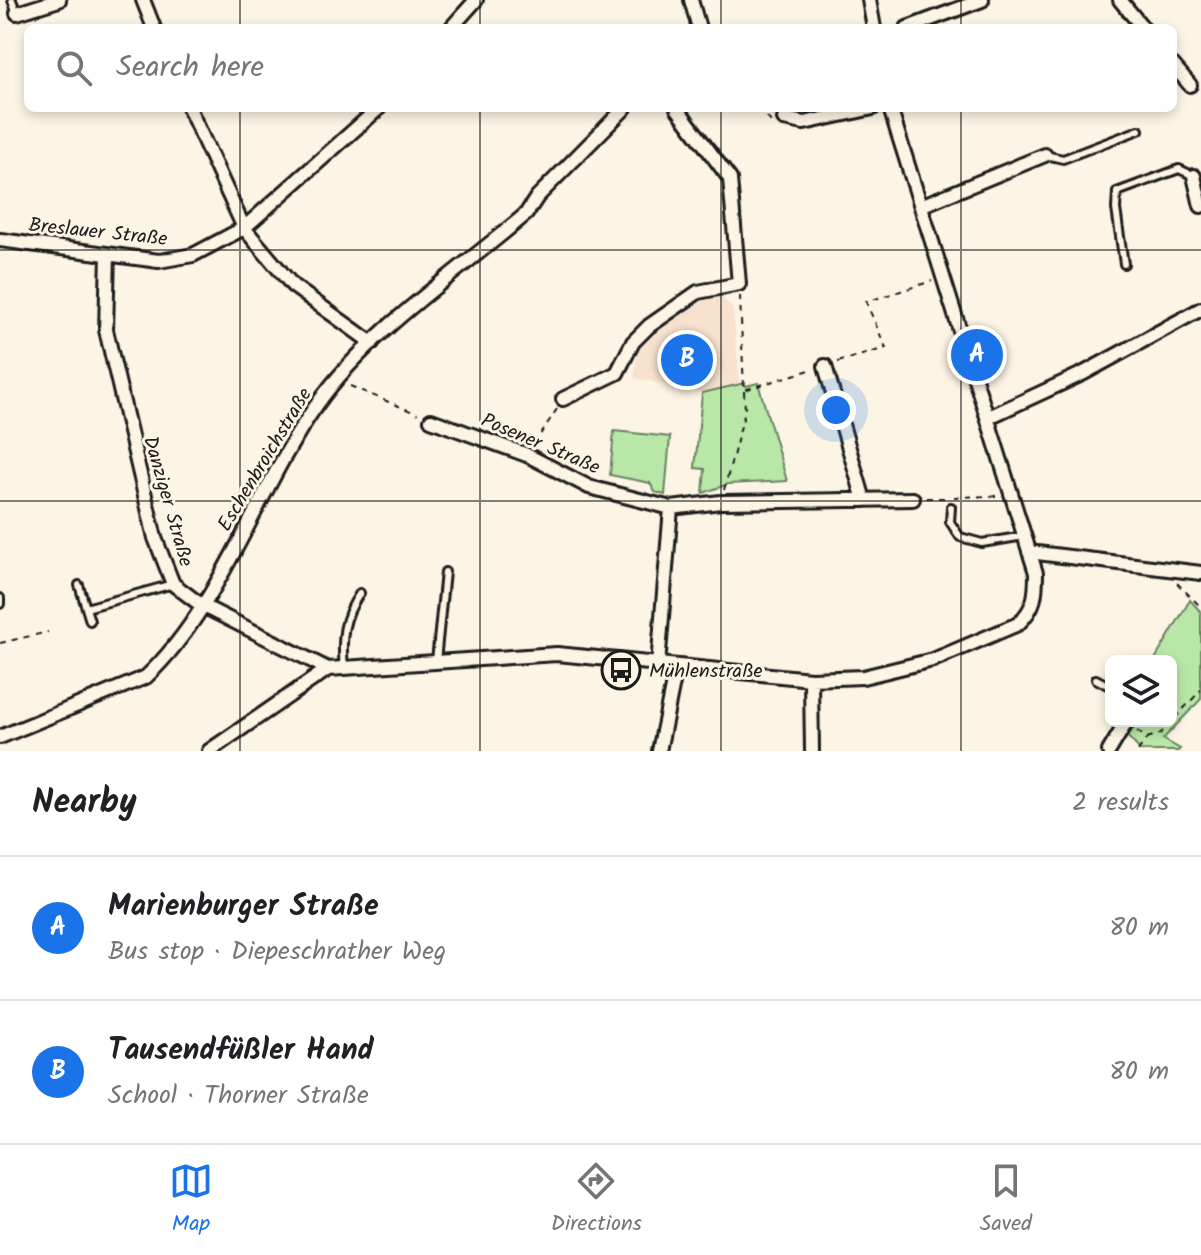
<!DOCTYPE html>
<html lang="en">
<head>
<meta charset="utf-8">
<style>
  :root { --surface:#fff; --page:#f2f2f2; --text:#202124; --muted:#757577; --line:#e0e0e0; --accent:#1a73e8 }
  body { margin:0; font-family:Kalam,sans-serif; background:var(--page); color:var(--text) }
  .controls { position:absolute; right:24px; bottom:24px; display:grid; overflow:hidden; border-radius:12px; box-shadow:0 4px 12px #0003 }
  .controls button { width:72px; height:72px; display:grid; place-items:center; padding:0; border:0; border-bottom:2px solid var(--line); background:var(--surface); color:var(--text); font:40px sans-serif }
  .you { position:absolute; left:836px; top:410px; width:28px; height:28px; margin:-20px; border:6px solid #fff; border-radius:50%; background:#1a73e8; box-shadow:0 0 0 12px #1a73e833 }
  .badge { display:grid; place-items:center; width:52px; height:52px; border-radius:50%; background:var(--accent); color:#fff; font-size:26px; font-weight:700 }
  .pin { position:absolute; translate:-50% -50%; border:4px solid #fff; box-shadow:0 2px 8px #0006 }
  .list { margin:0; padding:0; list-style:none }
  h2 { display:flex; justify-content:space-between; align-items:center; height:104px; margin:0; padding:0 32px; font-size:34px }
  h2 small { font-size:26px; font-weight:400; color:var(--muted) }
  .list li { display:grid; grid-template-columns:52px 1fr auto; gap:24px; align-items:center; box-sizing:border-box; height:144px; padding:0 32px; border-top:2px solid var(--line) }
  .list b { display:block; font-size:30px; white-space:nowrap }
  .list p { margin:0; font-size:26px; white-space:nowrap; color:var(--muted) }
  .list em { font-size:26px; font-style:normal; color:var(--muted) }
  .icon { flex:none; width:44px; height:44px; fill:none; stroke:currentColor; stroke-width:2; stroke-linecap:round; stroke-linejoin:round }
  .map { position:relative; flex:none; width:1201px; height:751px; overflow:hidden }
  .search { position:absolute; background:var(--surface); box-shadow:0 4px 12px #0003; left:24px; right:24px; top:24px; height:88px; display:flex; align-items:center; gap:20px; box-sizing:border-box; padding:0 28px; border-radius:12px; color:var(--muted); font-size:30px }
  .sheet { height:392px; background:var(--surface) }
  nav { display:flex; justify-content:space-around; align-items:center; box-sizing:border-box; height:112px; border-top:2px solid var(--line); background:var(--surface); font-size:22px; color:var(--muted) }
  nav a { display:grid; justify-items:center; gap:4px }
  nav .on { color:var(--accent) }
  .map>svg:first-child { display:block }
  .built { fill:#f7e2cf }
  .green { fill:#b8e7a7; stroke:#6a8262; stroke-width:2 }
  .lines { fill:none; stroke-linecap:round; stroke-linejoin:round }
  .lane-casing { stroke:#1c1c1c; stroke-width:12 }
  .street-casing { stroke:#1c1c1c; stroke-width:18 }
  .path { stroke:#1c1c1c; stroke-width:2; stroke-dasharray:6 6; stroke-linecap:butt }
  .lane { stroke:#fcf5e5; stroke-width:6 }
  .street { stroke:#fcf5e5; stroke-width:12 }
  .grid { fill:none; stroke:#1c1c1c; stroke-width:2; stroke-opacity:0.55 }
  .labels { text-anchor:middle; stroke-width:6; stroke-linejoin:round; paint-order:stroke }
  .street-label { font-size:20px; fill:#1c1c1c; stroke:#fcf5e5 }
  .poi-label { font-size:20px; fill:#1c1c1c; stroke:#fcf5e5; text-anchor:start }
</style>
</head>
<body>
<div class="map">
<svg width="1201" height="751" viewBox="0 0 1201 751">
  <rect width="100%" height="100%" fill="#fcf5e5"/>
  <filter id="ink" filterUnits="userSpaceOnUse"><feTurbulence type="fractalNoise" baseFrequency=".0125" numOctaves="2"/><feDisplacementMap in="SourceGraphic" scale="16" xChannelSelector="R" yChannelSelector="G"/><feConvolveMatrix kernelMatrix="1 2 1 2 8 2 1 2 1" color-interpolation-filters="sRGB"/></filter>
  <g filter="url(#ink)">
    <path class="built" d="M720 295 733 309 740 385 702 393 634 378 639 342 689 305Z"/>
    <path class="green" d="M745 383 746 386 758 383 787 481 728 484 703 493 705 469 695 468 702 393Z
      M614 431 670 437 665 495 655 492 650 483 610 475Z
      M1190 600 1201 612V699L1163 739 1180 749 1178 751H1141L1127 736 1141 721H1171V661H1154Z"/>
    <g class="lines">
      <defs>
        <path id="lane" d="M12 0 17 13
          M1045 155 1063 159 1139 130
          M1124 264 1116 209 1117 192 1179 169 1194 176
          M951 507 950 522 960 537 982 543 1024 536
          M79 585 86 608 173 584
          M0 598V604
          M86 608 90 621
          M436 661 445 572
          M344 668C341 638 343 618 360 593
          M1096 679 1111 687"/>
        <path id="street" d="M143 0 154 28
          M691 0 699 28
          M869 0 874 28
          M1120 0 1143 28
          M17 13 59 0
          M451 28 476 0
          M907 28 982 0
          M1173 65 1190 85
          M189 108 244 228 293 286 372 343
          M784 119 804 123 873 108
          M1194 176 1201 206
          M923 205 1045 155
          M0 240 159 261 193 255 244 228 379 108
          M108 254 106 330 155 538 173 584 201 605 328 669
          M825 366 864 500
          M563 399 617 373 633 342 649 326 698 292 739 284 730 179 677 108
          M989 417 1084 373 1201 309
          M431 420 527 455 589 487 671 508 721 502 913 499
          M1029 552 1201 573
          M658 665 671 508
          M811 679 812 751
          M0 737 146 677C221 607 259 485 318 403 370 330 458 272 526 214L537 197 625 108
          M209 751 328 669 557 654 811 679 863 677 933 660 1018 624C1035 608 1036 595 1036 573L890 108
          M659 751 676 668
          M1109 751 1127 721"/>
      </defs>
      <use href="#lane" class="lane-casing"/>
      <use href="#street" class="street-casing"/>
      <path class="path" d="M759 108 772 123
        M740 296 744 390 813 369
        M838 362 886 348 866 302 932 281
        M350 386 418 414
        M534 444 557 409
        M724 490 745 411 744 391
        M954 497 1000 496
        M926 498H948
        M1177 583 1201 607
        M0 643 48 632
        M1137 731 1147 738 1160 734 1201 690
        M1138 751 1146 739"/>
      <use href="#lane" class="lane"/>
      <use href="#street" class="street"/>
    </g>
  </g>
  <path class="grid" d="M240 0V28M480 0V28M721 0V28M961 0V28M240 108V751M480 108V751M721 108V751M961 108V751M0 250H1201M0 501H1201"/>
  <defs>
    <symbol id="bus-ring" viewBox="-11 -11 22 22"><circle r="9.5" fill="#fcf5e5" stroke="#1c1c1c" stroke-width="1.5"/><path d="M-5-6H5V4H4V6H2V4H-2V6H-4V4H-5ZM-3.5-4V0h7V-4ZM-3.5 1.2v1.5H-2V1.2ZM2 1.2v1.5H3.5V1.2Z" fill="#1c1c1c"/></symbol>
  </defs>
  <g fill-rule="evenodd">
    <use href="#bus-ring" x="599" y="648" width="44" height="44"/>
  </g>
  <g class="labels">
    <g class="street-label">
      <text transform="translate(98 231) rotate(6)" y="7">Breslauer Straße</text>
      <text transform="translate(541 443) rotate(23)" y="7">Posener Straße</text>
      <text transform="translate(264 459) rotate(-59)" y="7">Eschenbroichstraße</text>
      <text transform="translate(169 501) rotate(74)" y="7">Danziger Straße</text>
    </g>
    <g class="poi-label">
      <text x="649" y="677">Mühlenstraße</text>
    </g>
  </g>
</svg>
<div class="controls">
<button><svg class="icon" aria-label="layers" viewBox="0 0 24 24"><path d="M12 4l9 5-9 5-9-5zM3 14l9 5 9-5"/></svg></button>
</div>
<div class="you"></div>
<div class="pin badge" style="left:977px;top:355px">A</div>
<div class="pin badge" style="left:687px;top:360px">B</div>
<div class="search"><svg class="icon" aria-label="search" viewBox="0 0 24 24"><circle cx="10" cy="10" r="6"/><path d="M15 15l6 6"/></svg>Search here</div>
</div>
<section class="sheet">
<h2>Nearby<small>2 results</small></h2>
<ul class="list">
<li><span class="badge">A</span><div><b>Marienburger Straße</b><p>Bus stop · Diepeschrather Weg</p></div><em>80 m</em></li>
<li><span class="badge">B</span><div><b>Tausendfüßler Hand</b><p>School · Thorner Straße</p></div><em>80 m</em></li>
</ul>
</section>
<nav>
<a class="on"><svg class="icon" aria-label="map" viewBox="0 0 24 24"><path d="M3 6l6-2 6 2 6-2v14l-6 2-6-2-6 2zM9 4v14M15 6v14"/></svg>Map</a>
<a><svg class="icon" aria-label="directions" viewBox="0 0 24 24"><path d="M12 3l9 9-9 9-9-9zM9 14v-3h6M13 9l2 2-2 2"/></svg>Directions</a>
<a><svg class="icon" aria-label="saved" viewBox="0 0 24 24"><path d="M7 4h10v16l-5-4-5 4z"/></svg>Saved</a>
</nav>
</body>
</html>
